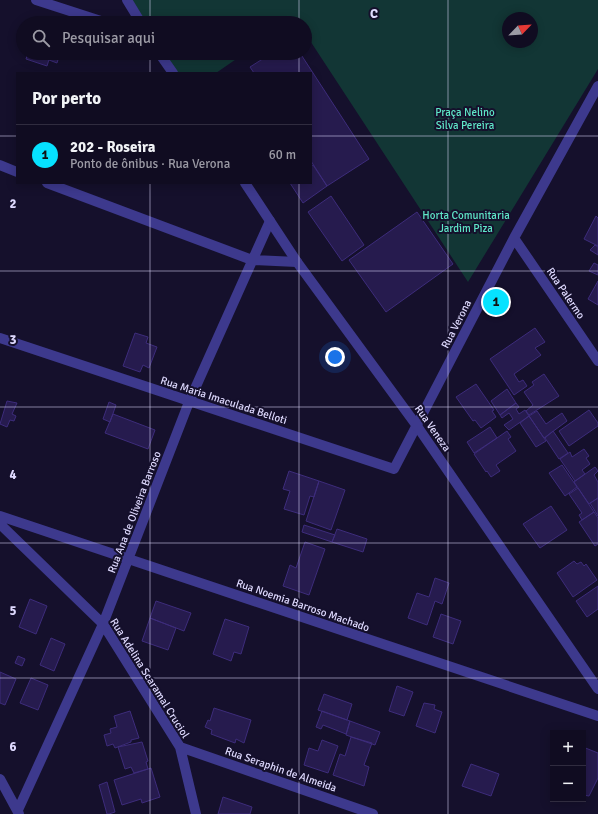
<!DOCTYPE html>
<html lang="pt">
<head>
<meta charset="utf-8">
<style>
  :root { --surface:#100c21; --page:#1e1a2e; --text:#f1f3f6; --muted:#9c9ba5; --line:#302c3f; --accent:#06e2ff }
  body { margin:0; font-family:Signika,sans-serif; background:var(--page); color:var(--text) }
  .controls { position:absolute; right:12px; bottom:12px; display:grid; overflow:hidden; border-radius:0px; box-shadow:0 2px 10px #0003 }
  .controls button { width:36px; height:36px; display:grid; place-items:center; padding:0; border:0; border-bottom:1px solid var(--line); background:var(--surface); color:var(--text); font:20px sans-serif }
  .compass { position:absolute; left:502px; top:12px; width:36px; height:36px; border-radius:50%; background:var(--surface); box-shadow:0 2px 10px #0003; rotate:65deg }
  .you { position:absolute; left:335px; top:357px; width:14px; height:14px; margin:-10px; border:3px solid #fff; border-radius:50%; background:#1a73e8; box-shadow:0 0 0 6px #1a73e833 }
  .badge { display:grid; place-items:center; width:26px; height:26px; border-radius:50%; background:var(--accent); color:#111; font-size:13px; font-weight:700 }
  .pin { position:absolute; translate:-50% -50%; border:2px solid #fff; box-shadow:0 1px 4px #0006 }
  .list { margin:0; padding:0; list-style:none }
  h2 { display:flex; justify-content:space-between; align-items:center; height:52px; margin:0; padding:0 16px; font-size:17px }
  h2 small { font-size:13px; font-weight:400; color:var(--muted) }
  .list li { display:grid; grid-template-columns:26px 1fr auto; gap:12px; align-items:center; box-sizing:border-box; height:60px; padding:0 16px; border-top:1px solid var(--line) }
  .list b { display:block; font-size:15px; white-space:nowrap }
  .list p { margin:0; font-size:13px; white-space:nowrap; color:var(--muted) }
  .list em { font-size:13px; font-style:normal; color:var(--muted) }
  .icon { flex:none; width:22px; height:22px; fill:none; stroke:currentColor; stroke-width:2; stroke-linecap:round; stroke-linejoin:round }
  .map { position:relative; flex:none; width:598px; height:814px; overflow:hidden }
  .search { position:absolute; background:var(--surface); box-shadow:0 2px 10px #0003; left:16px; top:16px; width:296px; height:44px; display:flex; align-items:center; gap:10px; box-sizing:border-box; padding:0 14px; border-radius:22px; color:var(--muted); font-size:15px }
  .panel { position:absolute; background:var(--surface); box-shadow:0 2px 10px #0003; left:16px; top:72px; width:296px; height:112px; border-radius:0px }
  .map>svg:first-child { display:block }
  .green { fill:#123635; fill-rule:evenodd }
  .building { fill:#261b4e; stroke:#3d2c7b }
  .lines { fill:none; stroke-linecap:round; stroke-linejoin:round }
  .minor { stroke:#3d398d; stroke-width:10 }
  .tertiary { stroke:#3d398d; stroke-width:10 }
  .grid { fill:none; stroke:#dfdaff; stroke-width:1; stroke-opacity:0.55 }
  .labels { text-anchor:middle; stroke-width:4; stroke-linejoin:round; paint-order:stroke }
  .park-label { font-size:11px; fill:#5fe6c7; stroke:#15102c }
  .street-label { font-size:11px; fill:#dfdaff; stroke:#15102c }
  .grid-label { font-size:13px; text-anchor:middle; font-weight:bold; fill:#dfdaff; stroke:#15102c; stroke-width:4; stroke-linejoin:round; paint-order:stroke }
</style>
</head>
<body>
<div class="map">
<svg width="598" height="814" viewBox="0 0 598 814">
  <rect width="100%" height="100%" fill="#15102c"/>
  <path class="green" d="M129 0H598V69L468 282 305 33V23H299L296 18 289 23H143ZM508 18H532V42H508Z
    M161 53H245L216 73H174Z"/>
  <path class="building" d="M28 53H51L47 66 26 59Z
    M51 53H60L57 63 49 60Z
    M272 53H300L369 159 327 186 311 161V73H254L250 67Z
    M313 165 327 186 303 203 290 183H311V166Z
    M331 196 364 245 342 261 308 212Z
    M417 212 453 264 386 312 349 260Z
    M596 216 598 218V246L584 239Z
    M595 245 598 247V255L590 250Z
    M594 263 598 265V275L589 271Z
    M598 281V305L588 299Z
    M535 328 545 342 535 348 541 355 514 374 519 382 523 380 527 386 514 395 490 359Z
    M135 333 148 337 146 343 157 347 149 368 143 365 140 372 123 366Z
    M544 374 559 396 529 415 526 411 533 405 524 392 534 385 532 382Z
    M476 384 494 410 492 411 496 417 481 428 475 420 473 421 456 397Z
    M507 389 516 403 500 415 491 401Z
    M7 401 17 403 12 414 16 416 14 421 10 420 7 427 0 424Z
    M109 402 116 405 110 422 103 419Z
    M516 403 519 407 516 409 519 414 525 410 529 416 509 430 504 425 513 419 509 413 502 418 500 415Z
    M589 410 598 423V426L569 446 559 431Z
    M537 411 546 424 562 413 567 421 544 438 529 416Z
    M113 414 155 430 148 449 105 433Z
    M529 416 546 441 536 447 520 423Z
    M490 427 497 438 474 453 467 442Z
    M507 431 511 437 508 439 516 451 496 465 500 471 491 477 487 471 486 472 474 454Z
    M553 431 568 453 559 459 545 438Z
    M584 449 589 456 586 458 590 464 582 470 585 474 575 481 560 459 570 452 572 457Z
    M562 465 577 487 565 496 549 473Z
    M595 467 598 471 594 475 598 482V498L589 504 574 482Z
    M289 471 319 481 314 497 310 496 304 515 284 509 290 491 283 489Z
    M319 481 345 490 331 530 306 521Z
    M578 488 594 512 582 520 579 515 582 513 569 494Z
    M598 498V516L590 503Z
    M551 506 567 530 540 548 523 524Z
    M594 512 598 518V544L595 546 579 522Z
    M304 525 335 535 332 542 302 532Z
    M337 529 367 539 363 552 332 542Z
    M305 542 325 549 309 595 283 586 290 565 296 568Z
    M574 561 577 564 581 562 584 566 586 564 597 580 573 597 557 573Z
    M435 578 449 583 442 604 435 601 427 625 408 618 417 593 429 597Z
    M598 586V609L587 617 576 601Z
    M30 599 47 606 36 634 19 627Z
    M156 601 191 613 184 631 150 618Z
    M441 614 461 621 453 644 433 637Z
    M150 618 176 628 168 650 142 641Z
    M225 619 249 627 241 654 234 652 231 661 213 654Z
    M51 638 65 644 54 671 40 665Z
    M18 656 25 659 22 666 15 663Z
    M0 672 16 679 5 705 0 703Z
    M31 678 48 685 38 710 20 703Z
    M397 686 413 692 404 716 389 711Z
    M324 694 352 704 347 720 318 710Z
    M424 703 435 705 434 709 442 712 435 733 416 726Z
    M214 708 251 720 244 743 236 739 235 743 211 734 212 730 205 727 208 720 210 721Z
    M130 711 139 738 131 740V742L115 748 113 744 107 746 104 735 111 733 110 729 117 727 114 716Z
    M322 711 350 721 346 734 323 725 321 729 316 727Z
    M350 721 380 732 375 745 346 735Z
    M351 737 372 743 364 765 369 767 364 786 333 775 340 754 345 756Z
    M322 740 338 746 328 773 304 765 309 748 318 751Z
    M142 742 148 761 146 762 148 769 134 773 131 767 125 769 118 747Z
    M583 747 598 753V778L589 796 583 795Z
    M471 764 499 774 491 796 462 786Z
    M151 768 160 797 142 803 141 799 122 805 114 780Z
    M107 782 115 812 109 814H107L99 785Z
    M223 797 252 807 250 814H218Z"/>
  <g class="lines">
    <path class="minor" d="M36 0 107 23
      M0 165 17 172
      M47 183 252 260 297 262
      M514 238 598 361
      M0 338 394 469 514 238 598 86
      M0 516 598 716
      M0 524 103 624 180 747 196 814
      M180 747 373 814
      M0 779 19 814
      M18 810 103 624 189 402 270 221"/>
    <path class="tertiary" d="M127 0 141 23
      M159 53 173 73
      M245 183 297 262 417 426 598 689"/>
  </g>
  <path class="grid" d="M150 0V23M299 0V23M448 0V814M150 53V73M299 53V73M0 136H17M311 136H598M150 183V814M299 183V814M0 271H598M0 407H598M0 543H598M0 678H598"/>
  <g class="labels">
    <g class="park-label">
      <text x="465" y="116">Praça Nelino<tspan x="465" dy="13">Silva Pereira</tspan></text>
      <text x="466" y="219">Horta Comunitaria<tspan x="466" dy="13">Jardim Piza</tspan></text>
    </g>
    <g class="street-label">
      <text transform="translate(566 293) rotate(56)" y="4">Rua Palermo</text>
      <text transform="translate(456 324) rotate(-63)" y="4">Rua Verona</text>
      <text transform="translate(224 400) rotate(18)" y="4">Rua Maria Imaculada Belloti</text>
      <text transform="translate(433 428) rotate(55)" y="4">Rua Veneza</text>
      <text transform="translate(134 512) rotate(-69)" y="4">Rua Ana de Oliveira Barroso</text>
      <text transform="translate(303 605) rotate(19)" y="4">Rua Noemia Barroso Machado</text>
      <text transform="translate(150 678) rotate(58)" y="4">Rua Adelina Scaramal Cruciol</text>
      <text transform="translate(281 769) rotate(19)" y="4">Rua Seraphin de Almeida</text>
    </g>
  </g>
  <g class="grid-label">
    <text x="374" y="18">C</text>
    <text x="13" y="208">2</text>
    <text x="13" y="344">3</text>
    <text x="13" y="479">4</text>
    <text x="13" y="615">5</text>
    <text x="13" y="751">6</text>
  </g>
</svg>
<div class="controls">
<button>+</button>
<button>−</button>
</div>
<svg class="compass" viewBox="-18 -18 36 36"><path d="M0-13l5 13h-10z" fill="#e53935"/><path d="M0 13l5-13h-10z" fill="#9c9ba5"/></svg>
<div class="you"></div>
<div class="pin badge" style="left:496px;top:302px">1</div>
<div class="search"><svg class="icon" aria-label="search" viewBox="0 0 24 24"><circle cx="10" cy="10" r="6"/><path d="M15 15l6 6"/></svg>Pesquisar aqui</div>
<section class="panel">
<h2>Por perto<small></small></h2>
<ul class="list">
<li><span class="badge">1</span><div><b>202 - Roseira</b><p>Ponto de ônibus · Rua Verona</p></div><em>60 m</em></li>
</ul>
</section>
</div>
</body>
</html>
